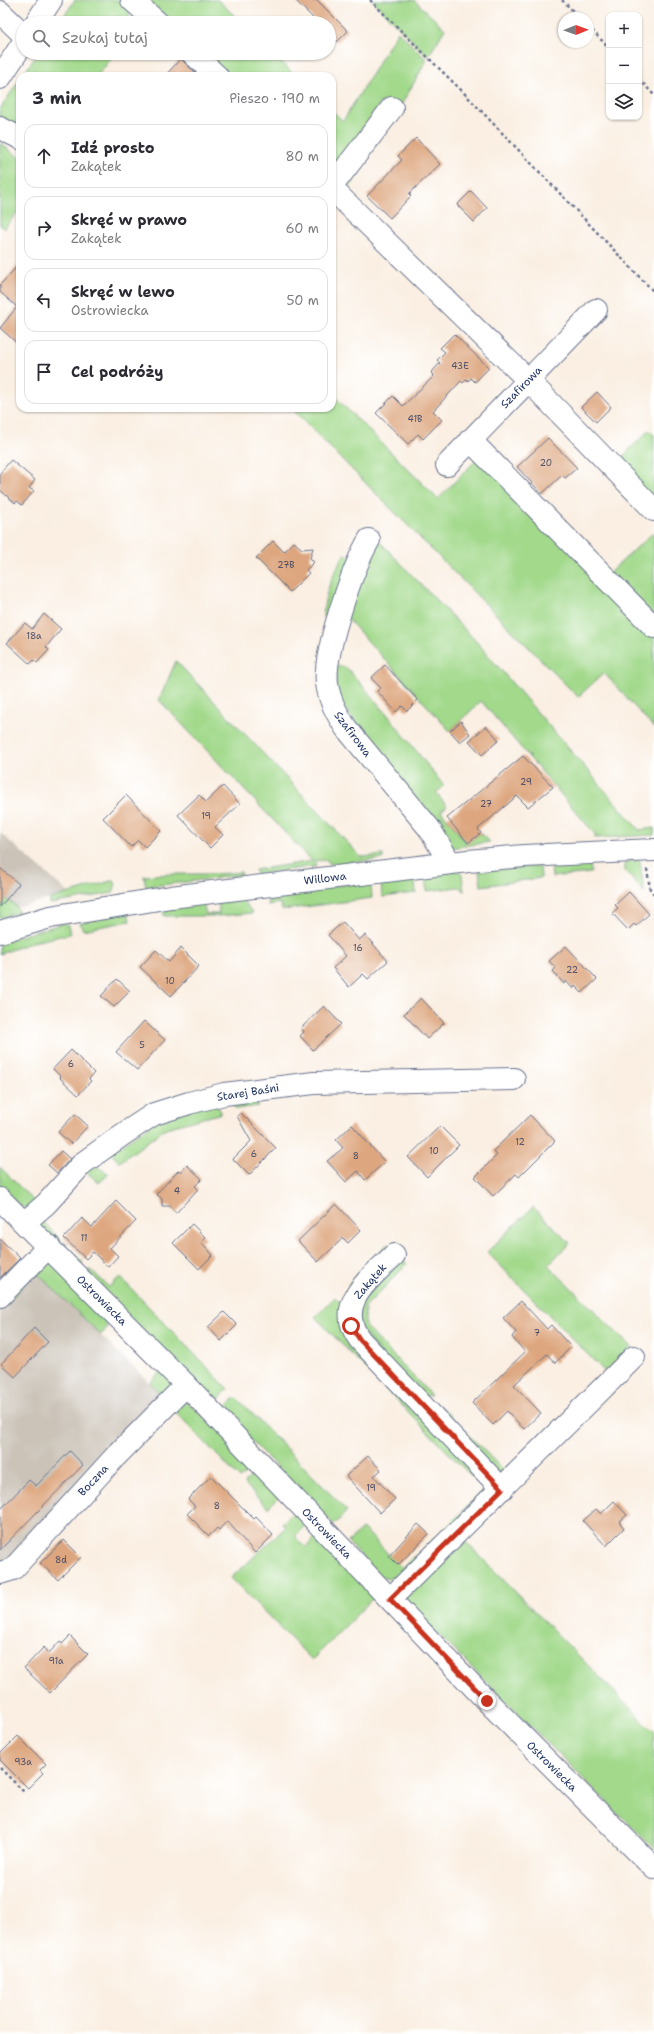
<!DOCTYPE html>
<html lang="pl">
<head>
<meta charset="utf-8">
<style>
  :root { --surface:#fff; --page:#f2f2f3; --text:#2b2b33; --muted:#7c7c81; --line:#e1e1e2 }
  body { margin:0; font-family:"Shantell Sans",sans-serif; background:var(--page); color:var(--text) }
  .controls { position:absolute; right:12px; top:12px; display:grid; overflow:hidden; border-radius:8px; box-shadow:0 1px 3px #0004 }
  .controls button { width:36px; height:36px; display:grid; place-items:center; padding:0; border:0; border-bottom:1px solid var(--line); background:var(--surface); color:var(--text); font:20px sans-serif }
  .compass { position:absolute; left:558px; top:12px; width:36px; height:36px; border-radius:50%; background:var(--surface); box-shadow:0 1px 3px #0004; rotate:89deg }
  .stop { position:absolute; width:12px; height:12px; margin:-9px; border:3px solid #c8321e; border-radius:50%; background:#fff }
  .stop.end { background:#c8321e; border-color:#fff; box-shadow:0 1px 4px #0008 }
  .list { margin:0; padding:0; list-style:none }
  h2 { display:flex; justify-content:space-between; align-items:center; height:52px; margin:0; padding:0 16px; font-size:17px }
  h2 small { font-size:13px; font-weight:400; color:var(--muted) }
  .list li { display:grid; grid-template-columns:26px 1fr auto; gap:12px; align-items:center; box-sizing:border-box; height:64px; margin:0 8px 8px; padding:0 8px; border:1px solid var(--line); border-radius:12px }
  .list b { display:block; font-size:15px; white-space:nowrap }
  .list p { margin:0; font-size:13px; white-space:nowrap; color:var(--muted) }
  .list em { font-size:13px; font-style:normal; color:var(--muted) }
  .icon { flex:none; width:22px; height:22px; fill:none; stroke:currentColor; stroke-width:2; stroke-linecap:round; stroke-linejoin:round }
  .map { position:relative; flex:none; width:654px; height:2034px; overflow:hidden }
  .search { position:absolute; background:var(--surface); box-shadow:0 1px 3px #0004; left:16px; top:16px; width:320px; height:44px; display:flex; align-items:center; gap:10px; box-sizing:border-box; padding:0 14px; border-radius:22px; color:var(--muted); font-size:15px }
  .panel { position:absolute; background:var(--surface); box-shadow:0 1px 3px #0004; left:16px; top:72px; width:320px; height:340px; border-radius:12px }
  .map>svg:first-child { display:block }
  .industrial { fill:#cbc3b8 }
  .green { fill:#a2d98b; stroke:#5e8474 }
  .building { fill:#dda67e }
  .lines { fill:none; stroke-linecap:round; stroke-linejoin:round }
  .minor-casing { stroke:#69728c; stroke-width:24 }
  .path { stroke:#69728c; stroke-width:2.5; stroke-dasharray:3 3; stroke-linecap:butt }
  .minor { stroke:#fff; stroke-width:22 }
  .route { stroke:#c8321e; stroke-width:5 }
  .labels { text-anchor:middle; stroke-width:3; stroke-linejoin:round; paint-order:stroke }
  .number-label { font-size:9px; fill:#4c4d66 }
  .street-label { font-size:11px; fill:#1b2f5e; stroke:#fff }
</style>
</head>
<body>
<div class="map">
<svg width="654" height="2034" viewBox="0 0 654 2034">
  <rect width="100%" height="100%" fill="#fff"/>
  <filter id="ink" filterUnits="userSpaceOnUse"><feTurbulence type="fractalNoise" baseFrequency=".025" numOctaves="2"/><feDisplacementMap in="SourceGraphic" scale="8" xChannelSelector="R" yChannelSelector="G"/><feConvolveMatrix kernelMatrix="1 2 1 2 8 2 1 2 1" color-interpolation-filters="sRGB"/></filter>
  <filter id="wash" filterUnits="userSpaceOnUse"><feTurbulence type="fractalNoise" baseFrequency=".012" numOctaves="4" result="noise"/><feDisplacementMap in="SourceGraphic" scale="16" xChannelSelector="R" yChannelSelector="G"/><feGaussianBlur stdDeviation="0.9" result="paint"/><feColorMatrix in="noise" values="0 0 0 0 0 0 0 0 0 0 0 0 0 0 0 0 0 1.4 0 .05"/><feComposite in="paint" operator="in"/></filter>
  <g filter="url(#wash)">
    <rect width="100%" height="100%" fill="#faefe2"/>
    <path class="industrial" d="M0 833 70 894 16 908 15 905 0 909Z
      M36 1272 163 1396 6 1561H0V1311Z"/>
    <path class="green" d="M75 0H123L128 5 130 23H59Z
      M143 0H218L242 23H167Z
      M372 0H414L445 29 428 57Z
      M398 31 427 60 400 107 381 102 358 136 332 167V111L343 121Z
      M38 53H116L97 76H22Z
      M199 53H272L296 76H225Z
      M20 79V126L0 118V109Z
      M379 140 345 194 342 180Z
      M0 143 20 158V209L4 229 0 225Z
      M332 394 438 499 479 457 654 634V728L604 673 578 697 291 408H332Z
      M649 430 654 435V502L616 463Z
      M654 532V619L609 573Z
      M377 539 475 640 639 830 654 828V835L595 838V834L481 701 450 731 345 616Z
      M345 553 353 561 335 615 323 617C324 593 333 573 345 553Z
      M176 661 361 857 383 855V859L330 864 327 860 313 861 317 866 256 874 255 870 312 861 159 700Z
      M336 665 347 668 387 714 444 786 436 793 447 806 441 811 467 843 481 833 490 842 451 848 336 697Z
      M640 860 644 892 625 871V862Z
      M590 862 591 873 552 877 551 865Z
      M540 866 541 878 481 886 479 871Z
      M458 870 462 875 464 892 459 887 427 891 425 878 428 874Z
      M241 872V875L146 887 144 876C177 872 209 876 241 872Z
      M412 876 415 879 416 893 382 897 381 882Z
      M111 881H114L116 884 113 893 50 904V899Z
      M367 882 371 885 372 898 282 910 280 903 268 905V894Z
      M240 897 253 913 219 916H164L163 907 203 902 206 914H219L218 899Z
      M6 899 15 905 19 912 0 918V901L3 903Z
      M128 911 130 921 83 930 80 923Z
      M64 923 68 925 70 934 33 942 0 954V942Z
      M251 1095 258 1106 236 1109 228 1100Z
      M214 1101 222 1113 166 1128 120 1162 110 1153 154 1122Z
      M93 1164 109 1174 99 1183 84 1170Z
      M0 1167 35 1202V1207L24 1208 0 1190Z
      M533 1207 570 1243 548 1265 631 1347 605 1372 487 1252Z
      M38 1217 83 1262 78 1268 38 1229Z
      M387 1244 392 1249 350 1287 348 1284Z
      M47 1256 108 1319 106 1329 101 1335 36 1272 0 1311V1303Z
      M401 1257 407 1264 365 1307V1326L431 1395 421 1397 361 1333 358 1303Z
      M90 1269 109 1287 120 1277 228 1389 216 1402 84 1274Z
      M335 1297 344 1306 487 1487 483 1497 407 1571 389 1579 380 1577 348 1542 363 1528 402 1568 449 1525 484 1489 315 1317Z
      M161 1371 165 1372 172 1381 171 1389 166 1398 73 1496 12 1563 0 1567V1561H6L163 1396 150 1383Z
      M236 1397 347 1511 334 1525 222 1411Z
      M185 1399 255 1465 240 1479 173 1409Z
      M439 1404 505 1472H495L437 1412Z
      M259 1469 280 1496 268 1508 244 1483Z
      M294 1512 309 1523 295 1536 306 1547 319 1534 377 1594 312 1660 231 1578 286 1527 282 1523Z
      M465 1541 654 1732V1849L403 1599Z"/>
    <g id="blocks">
      <path class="building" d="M295 0H317L348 31 337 42 329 34V23H318Z
        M181 58 184 62 199 76H165Z
        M416 138 440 164 409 194 411 196 390 218 367 196 402 160 398 156Z
        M471 191 487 208 474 222 457 205Z
        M20 263V346L0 328 17 307 0 292V285Z
        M454 334 489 368 475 382 471 378 468 381 467 379 463 383 461 381 433 411 442 420 423 439 418 434 408 444 376 413 393 396 403 406 434 376 431 373 440 363 437 360 445 352 440 348Z
        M597 392 611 407 596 422 581 407Z
        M548 438 577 468 565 478 562 475 542 494 517 467Z
        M11 460 35 480 29 488 34 491 22 505 17 501 15 503 0 490V473Z
        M273 541 284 552 294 542 302 549 313 548 310 558 314 562 306 570 309 573 290 592 256 558Z
        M44 614 61 629 46 647 49 650 37 663 34 660 30 664 7 643 25 623 32 629Z
        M385 665 418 700 407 711 402 706 396 712 377 691 381 688 371 678Z
        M461 721 470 734 460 742 450 731Z
        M486 726 499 740 482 755 469 741Z
        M523 756 553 787 528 807 517 796 478 829 481 833 468 843 447 818Z
        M223 786 240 804 215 827 223 835 210 848 178 815 199 795 206 802Z
        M126 795 161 831 145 847 138 840 131 847 103 818Z
        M0 868 19 884 0 907Z
        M629 892 649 914 636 926 634 924 628 930 612 913 618 908 615 905Z
        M343 922 359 940 365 935 388 961 368 979 363 974 349 987 333 968 346 956 328 935Z
        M566 946 597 979 582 993 575 986 573 989 566 981 564 984 553 971 556 968 549 961Z
        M181 948 199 966 171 996 140 967 156 950 169 962Z
        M117 979 130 991 114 1007 101 996Z
        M421 998 444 1023 427 1039 404 1014Z
        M324 1006 341 1024 313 1050 300 1036 304 1032 301 1028Z
        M144 1021 165 1040 137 1070 116 1052Z
        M71 1050 94 1073 89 1079 91 1081 78 1095 60 1078 61 1077 53 1069Z
        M241 1113 276 1148 249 1175 233 1159 251 1141 237 1116Z
        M75 1114 88 1126 71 1144 58 1132Z
        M530 1115 555 1141 519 1177 516 1174 493 1196 475 1177 497 1155 493 1151Z
        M352 1125 385 1162 365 1180 358 1171 346 1182 327 1161 343 1148 336 1140Z
        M440 1126 459 1145 427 1177 408 1157Z
        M61 1151 70 1159 57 1173 48 1165Z
        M187 1165 202 1179 195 1186 198 1189 176 1213 170 1206H162V1199L156 1194 179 1170 181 1172Z
        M116 1201 136 1221 110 1248 118 1256 108 1267 93 1252 86 1259 64 1238 82 1218 92 1227Z
        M336 1204 361 1230 348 1243 343 1238 318 1262 298 1241Z
        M192 1224 206 1238 201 1242 213 1255 199 1269 173 1243Z
        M0 1239 20 1258 0 1278Z
        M521 1301 547 1329 551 1325 571 1347 555 1363 547 1354 514 1385 541 1413 524 1429 507 1411 493 1425 472 1403 525 1352 512 1337 516 1332 503 1318Z
        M224 1312 237 1325 221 1341 208 1327Z
        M34 1328 48 1342 15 1377 1 1364Z
        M70 1451 83 1465 0 1550V1510L29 1480 36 1486Z
        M368 1456 381 1470 374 1476 395 1499 380 1513 346 1476Z
        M211 1476 254 1519 256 1517 273 1535 255 1553 227 1521 219 1530 217 1528 209 1536 187 1514 195 1506 188 1499Z
        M614 1501 627 1515 619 1522 624 1528 606 1546 583 1521 596 1509 601 1514Z
        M418 1524 429 1534 398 1565 389 1556Z
        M64 1540 81 1557 58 1580 40 1563Z
        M70 1636 88 1654 50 1693 24 1668 44 1647 49 1653 60 1641 62 1644Z
        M18 1736 46 1764 40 1770 43 1773 28 1788 0 1760V1754Z"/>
    </g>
  </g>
  <g filter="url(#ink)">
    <use href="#blocks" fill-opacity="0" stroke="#69728c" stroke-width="1"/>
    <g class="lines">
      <defs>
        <path id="minor" d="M132 0 158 23
          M0 12 23 34
          M36 23 51 0
          M192 53 217 76
          M0 78 23 43
          M0 128 20 138
          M332 186 392 108
          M332 189 528 380 654 510
          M470 440 654 627
          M447 465 596 310
          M369 540C353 567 323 653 327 683 329 700 337 714 346 728L429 828 450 863
          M0 932 50 917 171 897 468 861 524 856 654 850
          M0 1199 186 1385 487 1701 654 1868
          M25 1222 46 1204 83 1163 122 1135 154 1114 189 1103 224 1094 314 1083 514 1079
          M394 1255C370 1279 333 1304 360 1340L502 1489
          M0 1296 49 1246
          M0 1573 13 1569 115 1457 186 1385
          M390 1599 634 1357"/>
      </defs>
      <use href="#minor" class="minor-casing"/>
      <path class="path" d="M370 0 465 94 654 292
        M562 0 580 18
        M588 26 609 48
        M639 79 654 95
        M647 869 650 889 654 894
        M0 1768 24 1792"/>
      <use href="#minor" class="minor"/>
    </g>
  </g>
  <g class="lines" filter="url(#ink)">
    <path class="route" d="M351 1326 360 1340 502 1489 390 1599 487 1701"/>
  </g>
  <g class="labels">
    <g class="number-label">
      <text x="460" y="369">43E</text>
      <text x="415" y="422">41B</text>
      <text x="546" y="466">20</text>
      <text x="286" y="568">27B</text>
      <text x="34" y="639">18a</text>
      <text x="526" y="785">29</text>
      <text x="486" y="807">27</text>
      <text x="206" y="819">19</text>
      <text x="358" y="951">16</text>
      <text x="572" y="973">22</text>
      <text x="170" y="984">10</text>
      <text x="142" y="1048">5</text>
      <text x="71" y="1067">6</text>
      <text x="520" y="1145">12</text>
      <text x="434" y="1154">10</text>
      <text x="254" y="1157">6</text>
      <text x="356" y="1159">8</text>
      <text x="177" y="1194">4</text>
      <text x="84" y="1241">11</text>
      <text x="537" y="1336">7</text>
      <text x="371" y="1491">19</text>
      <text x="217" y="1509">8</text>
      <text x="61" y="1563">8d</text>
      <text x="56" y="1664">91a</text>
      <text x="23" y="1765">93a</text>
    </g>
    <g class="street-label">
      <text transform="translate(521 387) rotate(-46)" y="4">Szafirowa</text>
      <text transform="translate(353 734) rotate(53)" y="4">Szafirowa</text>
      <text transform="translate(325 878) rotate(-7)" y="4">Willowa</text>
      <text transform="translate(248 1092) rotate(-9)" y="4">Starej Baśni</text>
      <text transform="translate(370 1281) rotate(-49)" y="4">Zakątek</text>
      <text transform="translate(102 1300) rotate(45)" y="4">Ostrowiecka</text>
      <text transform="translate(93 1480) rotate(-47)" y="4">Boczna</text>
      <text transform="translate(327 1533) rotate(46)" y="4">Ostrowiecka</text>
      <text transform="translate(552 1766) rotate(45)" y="4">Ostrowiecka</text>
    </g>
  </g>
</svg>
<div class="controls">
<button>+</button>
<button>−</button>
<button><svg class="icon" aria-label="layers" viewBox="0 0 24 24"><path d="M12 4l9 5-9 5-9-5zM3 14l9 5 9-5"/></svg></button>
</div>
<svg class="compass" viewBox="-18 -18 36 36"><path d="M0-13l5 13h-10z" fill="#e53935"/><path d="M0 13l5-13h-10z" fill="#7c7c81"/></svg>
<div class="stop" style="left:351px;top:1326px"></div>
<div class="stop end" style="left:487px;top:1701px"></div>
<div class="search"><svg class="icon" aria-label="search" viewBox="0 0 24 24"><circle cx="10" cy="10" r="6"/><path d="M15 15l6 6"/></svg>Szukaj tutaj</div>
<section class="panel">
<h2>3 min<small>Pieszo · 190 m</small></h2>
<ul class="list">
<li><svg class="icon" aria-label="ahead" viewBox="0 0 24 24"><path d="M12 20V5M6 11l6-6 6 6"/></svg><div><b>Idź prosto</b><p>Zakątek</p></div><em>80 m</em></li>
<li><svg class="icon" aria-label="right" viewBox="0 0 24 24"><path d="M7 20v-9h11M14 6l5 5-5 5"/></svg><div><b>Skręć w prawo</b><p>Zakątek</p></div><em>60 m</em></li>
<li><svg class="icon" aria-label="left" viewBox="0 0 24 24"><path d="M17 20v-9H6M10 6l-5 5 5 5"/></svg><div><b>Skręć w lewo</b><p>Ostrowiecka</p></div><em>50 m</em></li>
<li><svg class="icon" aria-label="arrive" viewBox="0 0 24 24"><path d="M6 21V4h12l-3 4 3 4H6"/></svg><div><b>Cel podróży</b></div></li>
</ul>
</section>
</div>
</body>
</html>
